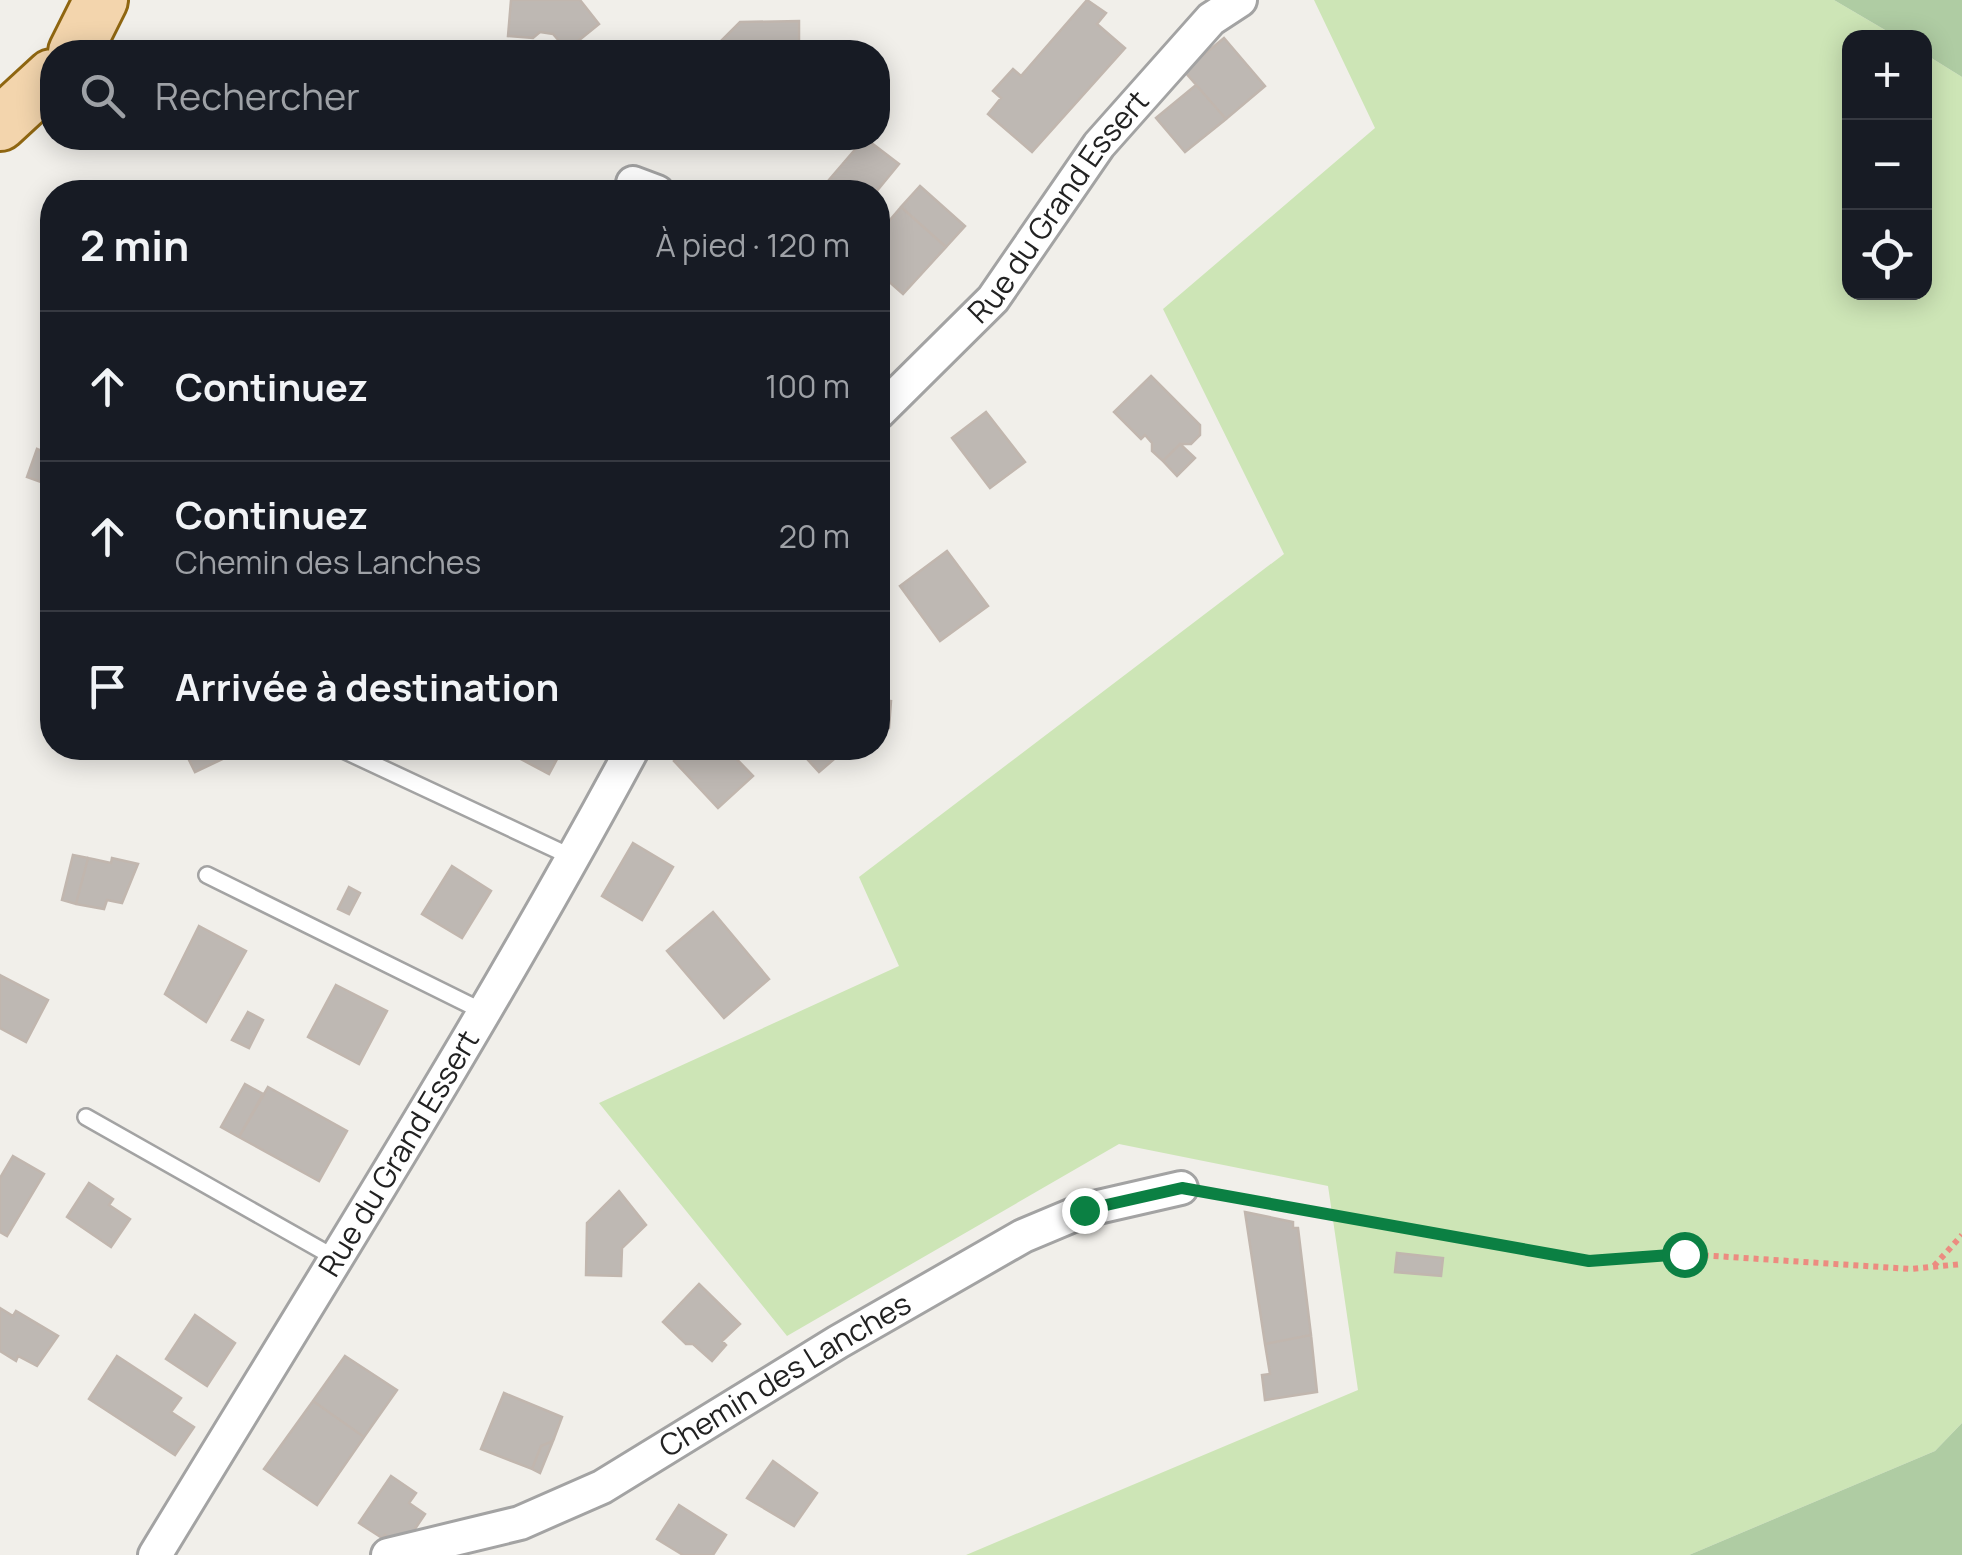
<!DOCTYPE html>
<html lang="fr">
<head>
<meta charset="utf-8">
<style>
  :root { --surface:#171b24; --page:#20242c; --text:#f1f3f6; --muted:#9ea1a6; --line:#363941 }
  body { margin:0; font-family:Manrope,sans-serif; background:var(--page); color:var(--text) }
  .controls { position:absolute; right:30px; top:30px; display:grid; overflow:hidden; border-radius:20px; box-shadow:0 5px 25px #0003 }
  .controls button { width:90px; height:90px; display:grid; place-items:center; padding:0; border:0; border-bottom:2px solid var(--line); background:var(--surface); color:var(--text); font:50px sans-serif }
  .stop { position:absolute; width:30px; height:30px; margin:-22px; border:8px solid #0b8043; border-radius:50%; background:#fff }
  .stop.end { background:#0b8043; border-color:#fff; box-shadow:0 2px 10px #0008 }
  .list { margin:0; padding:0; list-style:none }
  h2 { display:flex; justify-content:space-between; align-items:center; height:130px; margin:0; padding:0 40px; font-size:42px }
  h2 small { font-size:32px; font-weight:400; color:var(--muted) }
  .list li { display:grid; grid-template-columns:65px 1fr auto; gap:30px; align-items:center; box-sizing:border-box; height:150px; padding:0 40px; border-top:2px solid var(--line) }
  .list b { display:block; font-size:38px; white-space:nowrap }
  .list p { margin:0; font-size:32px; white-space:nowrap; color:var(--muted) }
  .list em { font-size:32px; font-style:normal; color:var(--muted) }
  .icon { flex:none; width:55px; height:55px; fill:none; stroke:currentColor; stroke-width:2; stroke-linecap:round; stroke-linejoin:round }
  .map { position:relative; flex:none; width:1962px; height:1555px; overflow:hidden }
  .search { position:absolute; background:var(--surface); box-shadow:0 5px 25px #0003; left:40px; top:40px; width:850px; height:110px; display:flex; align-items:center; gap:25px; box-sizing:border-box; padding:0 35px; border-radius:40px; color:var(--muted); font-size:38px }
  .panel { position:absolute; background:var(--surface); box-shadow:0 5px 25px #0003; left:40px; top:180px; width:850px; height:580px; border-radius:40px }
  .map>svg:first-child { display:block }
  .grass { fill:#cde5b6 }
  .forest { fill:#afcca3 }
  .building { fill:#beb8b3; stroke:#c1b6ae; stroke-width:2.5 }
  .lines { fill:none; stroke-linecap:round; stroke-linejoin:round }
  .service-casing { stroke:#a3a3a3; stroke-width:20 }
  .minor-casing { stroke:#a3a3a3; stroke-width:38 }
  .primary-casing { stroke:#8f6611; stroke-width:58 }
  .path { stroke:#ec8c80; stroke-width:6; stroke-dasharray:5 5; stroke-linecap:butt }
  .service { stroke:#fff; stroke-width:15 }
  .minor { stroke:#fff; stroke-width:32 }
  .primary { stroke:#f3d5ad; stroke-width:52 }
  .route { stroke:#0b8043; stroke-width:12 }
  .labels { text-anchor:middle; stroke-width:10; stroke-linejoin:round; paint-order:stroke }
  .street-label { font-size:30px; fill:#222; stroke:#fff }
</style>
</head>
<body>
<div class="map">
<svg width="1962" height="1555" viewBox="0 0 1962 1555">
  <rect width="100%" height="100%" fill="#f1efea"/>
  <path class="grass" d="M1314 0H1834L1897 37 1850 38V292H1924L1925 54 1962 77V1423L1935 1451 1689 1555H966L1358 1390 1328 1186 1119 1144 787 1336 599 1103 899 966 859 877 1284 554 1163 309 1375 128Z"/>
  <path class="forest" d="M1834 0H1962V77L1925 54 1924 38 1897 37Z
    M1962 1423V1555H1689L1935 1451Z"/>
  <path class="building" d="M511 0H580L599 24 567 50 553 34 540 32 533 38 508 36Z
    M1087 0 1106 13 1097 24 1125 48 1032 152 988 114 1001 98 993 91 1013 69 1021 76Z
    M799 21V40L793 52H710L740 22Z
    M1224 38 1265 86 1226 119 1184 71Z
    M1196 85 1226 119 1185 152 1156 118Z
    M865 138 899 164 876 192H842L828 181Z
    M920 186 965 226 946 247 901 207Z
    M901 207 946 247 903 294 878 272V234Z
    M1151 376 1200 425V435L1191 444H1180L1163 461 1152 451V443L1145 435 1141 439 1114 412Z
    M986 412 1025 462 990 488 952 438Z
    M1180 444 1195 458 1177 476 1163 461Z
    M37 449 52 455V486L27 477Z
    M947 551 988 606 940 641 900 586Z
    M878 695 882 700 891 701 889 728 878 727Z
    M183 748H234L229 750 231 755 195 772Z
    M507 748H563L549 774 515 756 516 753Z
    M689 748H726L753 776 718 808 674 761Z
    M797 748H847L819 772Z
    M633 843 673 867 642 920 602 896Z
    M73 855 88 858 76 904 62 900Z
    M88 858 111 863 112 858 138 864 122 903 107 900 104 909 76 904Z
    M452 866 491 891 462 938 422 914Z
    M349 887 360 893 349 914 338 909Z
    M713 912 769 979 724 1018 667 951Z
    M199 926 246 951 206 1022 165 994Z
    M0 975 48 1000 26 1042 0 1028Z
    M336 985 387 1011 359 1064 308 1037Z
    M248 1012 263 1020 249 1048 232 1040Z
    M245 1084 263 1094 239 1137 221 1127Z
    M268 1087 347 1131 319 1181 239 1137Z
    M13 1156 44 1174 7 1236 0 1232V1178Z
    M89 1183 113 1199 109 1205 130 1219 111 1247 67 1217Z
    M619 1191 646 1225 622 1248 621 1276 586 1275 587 1223Z
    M1245 1212 1293 1222V1228H1298L1311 1335 1265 1344Z
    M1397 1253 1443 1258 1441 1276 1395 1272Z
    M699 1284 740 1324 722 1341 726 1345 712 1361 693 1344H686L663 1322Z
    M0 1308 13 1316 16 1311 58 1336 37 1366 18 1356 16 1361 0 1351Z
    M195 1315 235 1343 207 1386 166 1359Z
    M1311 1335 1317 1392 1265 1400 1262 1375 1270 1374 1265 1344Z
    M117 1356 181 1398 171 1412 194 1427 175 1455 89 1399Z
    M345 1356 397 1390 364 1437 313 1401Z
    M504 1393 562 1417 553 1441 541 1446 532 1469 481 1449Z
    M313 1401 364 1437 317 1505 264 1469Z
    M553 1441 540 1473 532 1469 541 1446Z
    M773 1461 817 1493 794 1526 747 1498Z
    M391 1476 416 1493 409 1503 425 1514 413 1532 395 1542 385 1535 382 1538 359 1523Z
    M679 1505 726 1535 713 1555H683L657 1539Z"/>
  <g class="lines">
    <defs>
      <path id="service" d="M339 748 574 858
        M207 875 484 1012
        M86 1117 337 1259"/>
      <g id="minor">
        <path d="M633 183 657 192"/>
        <path id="s1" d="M878 413 993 299 1099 145 1211 19 1240 0"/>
        <path id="s2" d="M155 1555C317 1288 485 1023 633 748"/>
        <path id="s3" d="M388 1555 520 1523 602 1487 838 1342 1023 1236 1085 1210 1181 1188"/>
      </g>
      <path id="primary" d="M75 52 101 0
        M0 124 52 76"/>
    </defs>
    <use href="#service" class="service-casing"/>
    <use href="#minor" class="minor-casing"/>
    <use href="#primary" class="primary-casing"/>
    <path class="path" d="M1210 1193 1589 1261 1684 1254 1911 1269 1962 1264
      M1934 1266 1962 1235"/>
    <use href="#service" class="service"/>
    <use href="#minor" class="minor"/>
    <use href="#primary" class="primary"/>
  </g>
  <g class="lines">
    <path class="route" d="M1084 1210 1182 1188 1589 1261 1684 1254"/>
  </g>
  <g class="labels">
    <g class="street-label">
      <text dy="10" stroke="none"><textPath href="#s1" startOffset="275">Rue du Grand Essert</textPath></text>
      <text dy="10" stroke="none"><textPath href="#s2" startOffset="470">Rue du Grand Essert</textPath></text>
      <text dy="10" stroke="none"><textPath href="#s3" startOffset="440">Chemin des Lanches</textPath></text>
    </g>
  </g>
</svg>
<div class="controls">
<button>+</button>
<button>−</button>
<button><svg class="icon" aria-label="locate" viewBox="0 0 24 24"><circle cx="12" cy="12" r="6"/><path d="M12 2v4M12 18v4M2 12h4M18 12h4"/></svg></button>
</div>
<div class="stop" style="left:1684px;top:1254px"></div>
<div class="stop end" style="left:1084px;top:1210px"></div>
<div class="search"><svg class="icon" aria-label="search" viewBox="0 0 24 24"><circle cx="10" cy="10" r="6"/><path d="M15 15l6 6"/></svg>Rechercher</div>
<section class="panel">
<h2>2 min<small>À pied · 120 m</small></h2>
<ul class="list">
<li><svg class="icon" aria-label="ahead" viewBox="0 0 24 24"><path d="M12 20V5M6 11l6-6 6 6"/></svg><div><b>Continuez</b></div><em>100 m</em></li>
<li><svg class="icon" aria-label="ahead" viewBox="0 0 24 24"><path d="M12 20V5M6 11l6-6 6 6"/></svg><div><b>Continuez</b><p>Chemin des Lanches</p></div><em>20 m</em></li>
<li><svg class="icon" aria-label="arrive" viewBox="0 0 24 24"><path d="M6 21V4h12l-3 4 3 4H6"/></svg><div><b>Arrivée à destination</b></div></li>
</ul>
</section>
</div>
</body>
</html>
